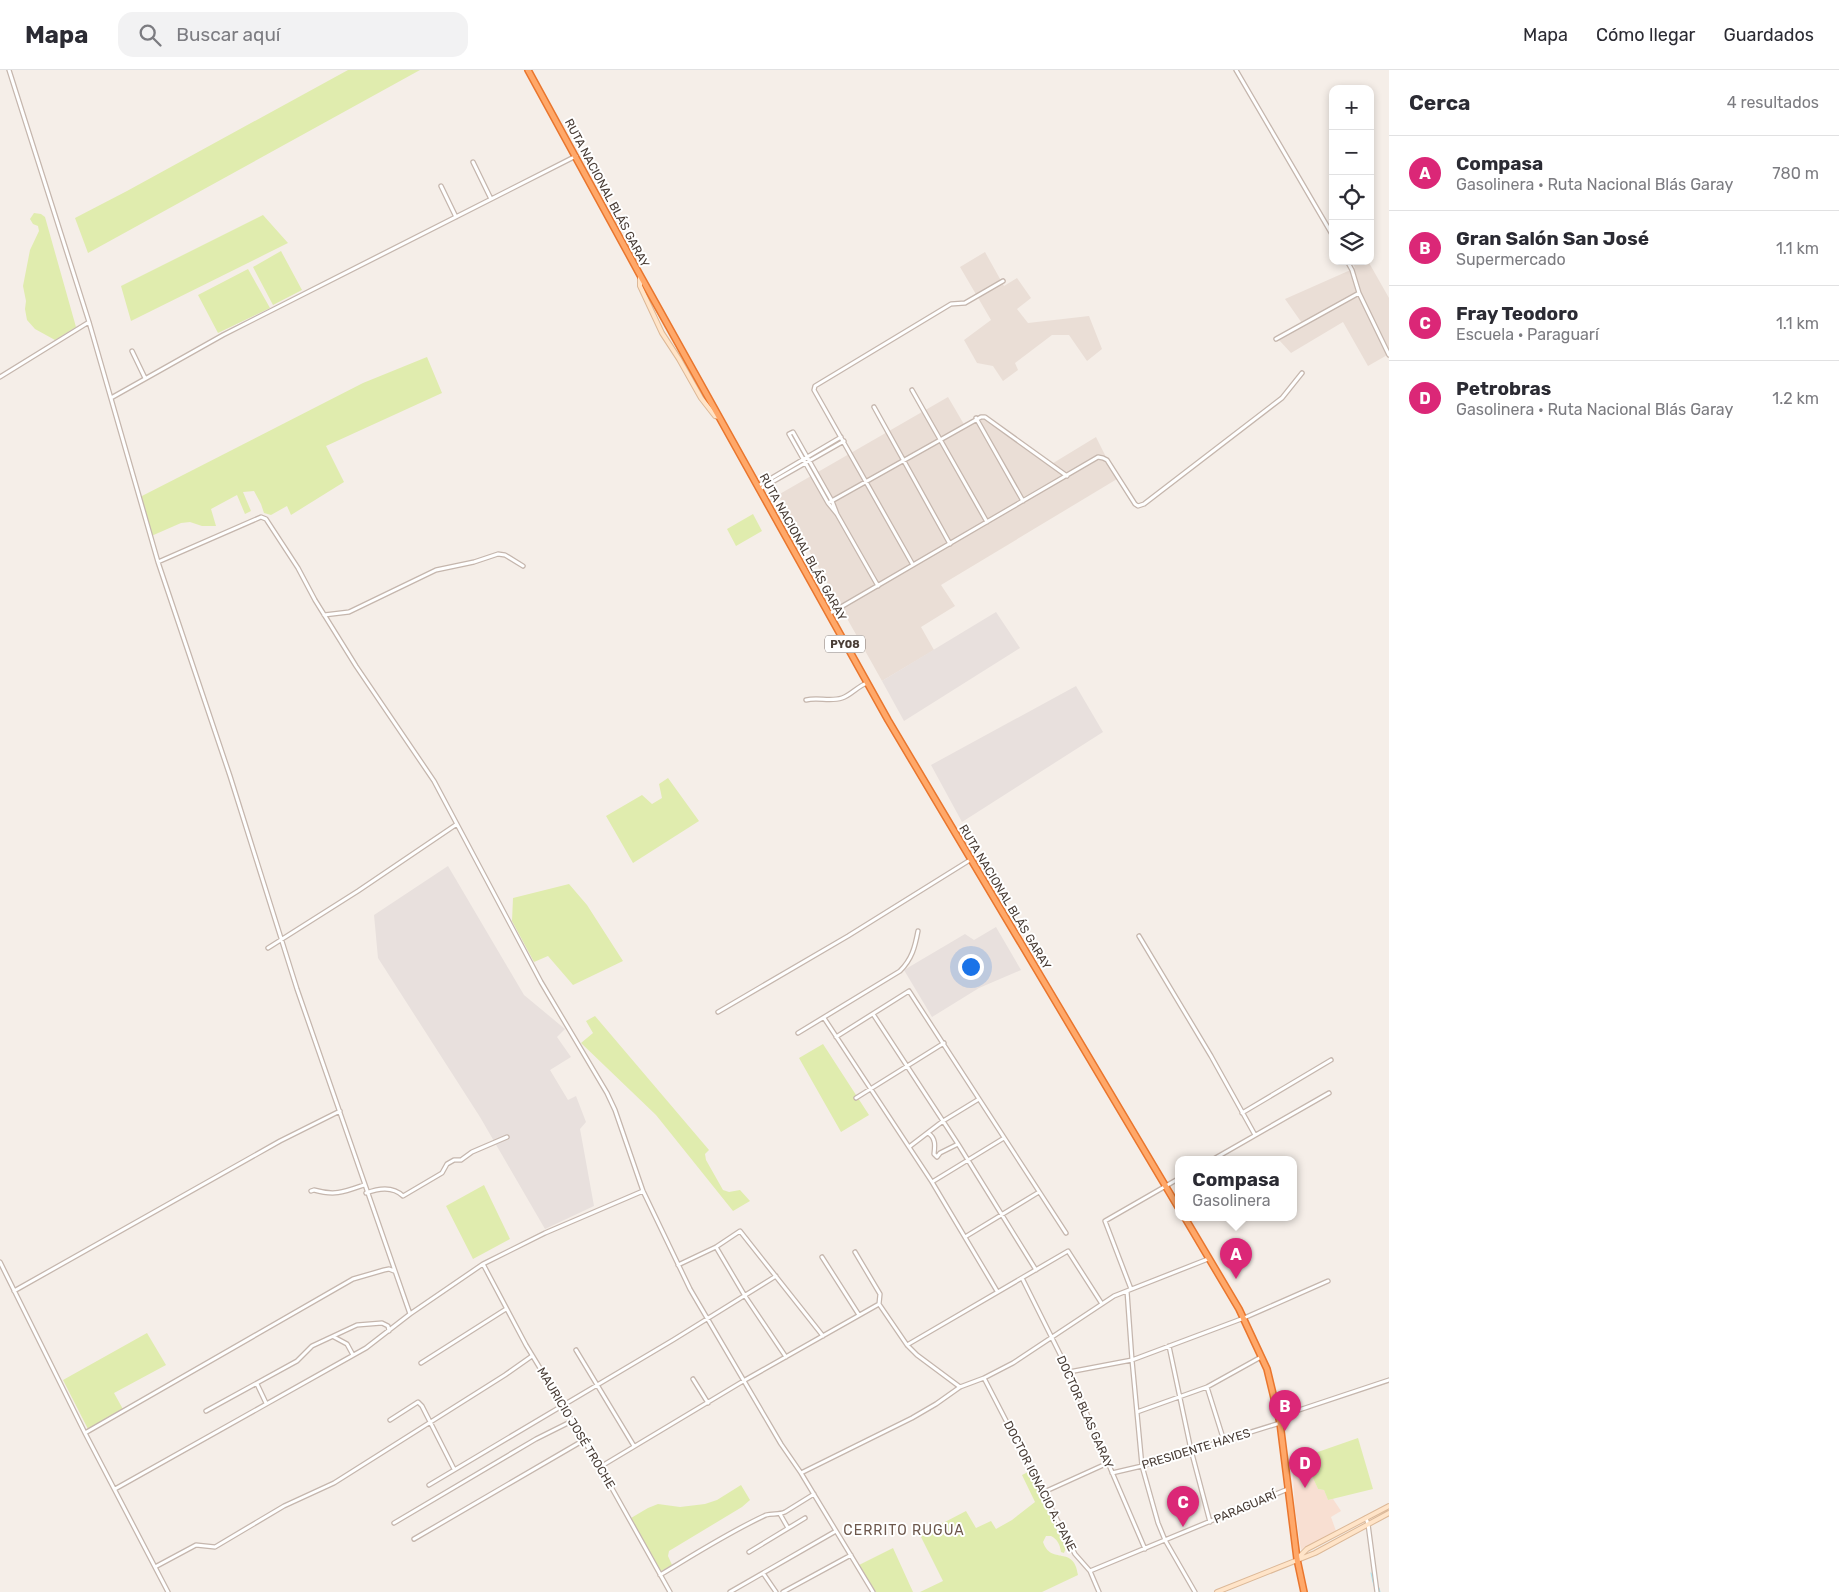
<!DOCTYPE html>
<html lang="es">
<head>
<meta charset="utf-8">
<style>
  :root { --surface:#fff; --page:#f2f2f3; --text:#2b2b33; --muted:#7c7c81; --line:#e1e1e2; --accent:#db2777 }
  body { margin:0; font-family:Rubik,sans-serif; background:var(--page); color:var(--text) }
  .controls { position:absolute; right:15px; top:15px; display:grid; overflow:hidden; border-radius:10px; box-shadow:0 2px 8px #0003 }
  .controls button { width:45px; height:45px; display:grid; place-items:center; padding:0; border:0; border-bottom:1px solid var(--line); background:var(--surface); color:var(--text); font:25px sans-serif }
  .you { position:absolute; left:970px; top:896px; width:18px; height:18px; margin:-12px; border:4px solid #fff; border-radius:50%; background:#1a73e8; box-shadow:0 0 0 8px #1a73e833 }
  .badge { display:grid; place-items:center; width:32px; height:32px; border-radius:50%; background:var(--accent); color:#fff; font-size:16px; font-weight:700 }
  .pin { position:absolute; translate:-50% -41px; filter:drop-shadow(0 1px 2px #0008) }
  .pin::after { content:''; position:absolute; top:26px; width:18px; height:15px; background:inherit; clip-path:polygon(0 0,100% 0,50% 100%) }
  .popup { position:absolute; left:1175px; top:1086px; width:122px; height:65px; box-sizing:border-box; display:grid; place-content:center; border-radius:10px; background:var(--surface); filter:drop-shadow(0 1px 4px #0005); font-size:16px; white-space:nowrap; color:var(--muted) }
  .popup b { font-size:19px; color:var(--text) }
  .popup::after { content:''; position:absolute; left:50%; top:100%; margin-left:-10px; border:10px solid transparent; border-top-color:var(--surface) }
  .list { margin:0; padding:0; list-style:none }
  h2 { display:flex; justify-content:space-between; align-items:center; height:65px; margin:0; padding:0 20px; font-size:21px }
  h2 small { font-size:16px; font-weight:400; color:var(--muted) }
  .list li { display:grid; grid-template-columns:32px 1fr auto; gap:15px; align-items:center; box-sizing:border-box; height:75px; padding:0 20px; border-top:1px solid var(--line) }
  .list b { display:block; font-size:19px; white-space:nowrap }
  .list p { margin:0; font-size:16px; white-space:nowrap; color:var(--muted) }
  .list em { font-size:16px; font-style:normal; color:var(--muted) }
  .icon { flex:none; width:28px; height:28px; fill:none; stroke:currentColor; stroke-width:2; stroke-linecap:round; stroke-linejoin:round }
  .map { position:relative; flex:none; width:1389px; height:1522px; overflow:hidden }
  header { display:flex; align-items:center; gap:30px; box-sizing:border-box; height:70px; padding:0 25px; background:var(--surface); border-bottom:1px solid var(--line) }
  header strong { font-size:24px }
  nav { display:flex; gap:28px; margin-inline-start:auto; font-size:18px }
  .search { width:350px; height:45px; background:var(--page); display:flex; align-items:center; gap:12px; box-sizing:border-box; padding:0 18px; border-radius:15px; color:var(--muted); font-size:19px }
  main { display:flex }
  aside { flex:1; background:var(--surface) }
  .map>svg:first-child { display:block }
  .residential { fill:#eaded6 }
  .commercial { fill:#f8dfd2 }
  .industrial { fill:#e8e0dd }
  .green { fill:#e0ecae }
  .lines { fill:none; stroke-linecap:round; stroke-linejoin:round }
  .stream { stroke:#a1e8f6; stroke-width:1 }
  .street-casing { stroke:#c5b6ad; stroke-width:5.5 }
  .secondary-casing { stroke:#dcb897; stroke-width:6 }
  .highway-casing { stroke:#e9762e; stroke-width:8 }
  .street { stroke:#fff; stroke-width:3 }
  .secondary { stroke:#ffe4c8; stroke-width:4 }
  .highway { stroke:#ffa869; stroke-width:5 }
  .labels { text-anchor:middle; stroke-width:4; stroke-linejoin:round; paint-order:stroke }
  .shield { fill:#fff; stroke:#807772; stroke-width:1 }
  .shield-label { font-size:11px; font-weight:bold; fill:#493d36 }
  .street-label { font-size:12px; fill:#493d36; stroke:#fff }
  .neighbourhood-label { font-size:14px; letter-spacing:1px; fill:#6d584c; stroke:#fff }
</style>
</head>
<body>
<header>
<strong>Mapa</strong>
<div class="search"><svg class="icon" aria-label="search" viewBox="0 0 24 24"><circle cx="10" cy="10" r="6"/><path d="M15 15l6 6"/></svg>Buscar aquí</div>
<nav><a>Mapa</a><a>Cómo llegar</a><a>Guardados</a></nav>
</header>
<main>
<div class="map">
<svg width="1389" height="1522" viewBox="0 0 1389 1522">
  <rect width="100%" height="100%" fill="#f5eee8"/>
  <path class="residential" d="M985 182 1004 216 1017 208 1031 228 1017 239 1028 253 1089 246 1102 279 1087 291 1069 265H1052L1015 293 1018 300 1003 311 993 296 977 293 964 270 991 250 960 197Z
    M1352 191H1368L1389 228V284L1368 296 1343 252 1291 283 1279 270 1304 256 1285 229 1355 198Z
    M948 327 965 356 982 348 1001 359 1050 395 1096 367 1117 409 941 515 955 536 921 557 934 580 882 611 778 425Z"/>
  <path class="commercial" d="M1292 1391 1313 1408 1318 1419 1324 1420 1328 1430 1333 1429 1341 1441 1331 1447 1336 1461 1301 1480 1295 1438Z"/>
  <path class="industrial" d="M996 542 1020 578 904 651 882 611Z
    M1076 616 1103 662 962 752 931 695Z
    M448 796 524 925 565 959 557 967 571 987 550 1000 568 1030 576 1026 586 1052 580 1059 594 1136 545 1159 480 1047 378 888 374 845Z
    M996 857 1021 900 979 918 932 947 904 900 965 864 974 870Z"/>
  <path class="green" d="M348 0H420L88 183 75 148 127 121Z
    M34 143 41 144 45 147 76 257 55 270 35 259 27 250 25 239 26 231 23 216 30 180 39 161 38 156 33 154 30 149Z
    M263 145 288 173 131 251 121 216Z
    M281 181 302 220 273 235 253 197Z
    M248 199 270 238 218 263 198 225Z
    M427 287 442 323 326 376 344 412 291 445 287 436 271 445 264 443 261 434 254 421 243 422 251 441 245 444 237 425 211 439 216 456H202L190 452 181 453 149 467 138 428 363 313Z
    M753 444 762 461 736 476 727 459Z
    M668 708 699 751 633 793 606 746 642 725 652 734 662 728 659 714Z
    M569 814 587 835 623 891 573 915 548 886 534 892 512 851 513 828Z
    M595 946 709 1080 705 1084 706 1090 723 1120 729 1122 740 1120 750 1131 733 1141 656 1045 581 973 593 963 586 951Z
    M823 974 869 1045 841 1062 799 988Z
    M484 1115 510 1169 473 1189 446 1136Z
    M147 1263 166 1295 114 1323 124 1341 90 1363 63 1310Z
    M1358 1368 1373 1419 1328 1430 1324 1420 1318 1419 1313 1408 1292 1391Z
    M1028 1402 1066 1478 1064 1483 1061 1482C1060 1474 1057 1469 1051 1466H1046L1043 1472C1051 1496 1074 1474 1078 1505L1042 1522H920L943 1511 920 1465 966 1441 976 1458 991 1451 996 1459 1012 1450 1035 1432 1022 1405Z
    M741 1415 750 1430 742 1437 669 1481 668 1486 672 1495 661 1501 631 1448 648 1438 658 1434 680 1437 705 1434 717 1430Z
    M893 1478 913 1522H876L859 1495Z"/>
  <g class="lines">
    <path class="stream" d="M1371 1503 1374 1516
      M1379 1518 1380 1522"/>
    <defs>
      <path id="street" d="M9 0 89 252 158 492 230 706 297 919 410 1244 483 1194 545 1163 643 1121
        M1236 0 1333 166
        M473 92 491 129
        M441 116 456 147
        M1347 191 1352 200 1359 223 1389 285
        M1276 269 1359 223
        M132 281 145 308
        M0 307 89 252
        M912 320 987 452
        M111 328 223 265 576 86
        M874 337 950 474
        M976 348 1023 431
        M758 416 841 367
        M760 419 844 371
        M828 433 981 347H985L1067 406
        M837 444 828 433 789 364 793 362 832 431 837 444 878 516
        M158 492 261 447 266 449 298 498 315 530 356 596 434 711 541 912 607 1023 615 1040 643 1121 690 1219 781 1374 801 1403 873 1522
        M913 495 814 320 815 316 951 234 965 233 1003 211
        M829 544 1098 387 1103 388 1107 390 1135 434 1138 436 1144 434 1282 328 1302 303
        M324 545 349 542 436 500 474 492 498 484 505 485 523 496
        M806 630C818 627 830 632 842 628 851 625 858 616 867 613
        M1139 866 1211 986 1255 1065
        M268 878 358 821 457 754
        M718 942 848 866 970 790
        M873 944 958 1074 1036 1200
        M824 948 932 1112 997 1221
        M798 963 900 901C912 889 915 877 918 861
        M836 967 909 921 1066 1163
        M856 1028 944 973
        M1242 1043 1331 990
        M928 1063C936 1068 935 1076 934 1084L937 1087 940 1083 958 1074
        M909 1077 943 1051 979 1029
        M1212 1090 1329 1023
        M932 1112 1004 1068
        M311 1121 314 1120C335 1126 344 1122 364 1115
        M366 1123C379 1118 393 1116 403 1126L442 1103 447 1094 454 1090H461L472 1082 507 1067
        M965 1167 1039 1122
        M716 1177 745 1226 786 1287
        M855 1182 880 1224 879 1234
        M822 1187 859 1245
        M0 1192 85 1363 168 1522
        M483 1194 526 1275 600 1397 670 1522
        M678 1195 716 1177 740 1161 823 1266
        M1022 1208 1069 1302 1145 1479
        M1131 1219 1105 1151 1178 1109
        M14 1221 280 1071 340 1041
        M1127 1221 1132 1290 1142 1396 1158 1453 1165 1470 1195 1522
        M334 1267 347 1274 353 1285
        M907 1275 1068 1181 1102 1234
        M1169 1276 1191 1380 1210 1452
        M576 1280 634 1376
        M421 1293 506 1239
        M1069 1302 1132 1290 1244 1248 1328 1211
        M984 1308 1075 1484 1090 1501 1099 1522
        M693 1309 708 1333
        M257 1314 266 1333
        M1207 1317 1224 1371
        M206 1341 297 1291 312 1276 357 1255 382 1253 388 1256 389 1261
        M1137 1342 1207 1317 1261 1287
        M1278 1347 1389 1310
        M390 1350 418 1332 422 1336 454 1399
        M85 1363 353 1209 384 1200 389 1199 394 1201
        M600 1397 745 1310 879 1234 907 1275 917 1285 960 1317
        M801 1403 912 1348 936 1334 960 1317 984 1308 1013 1293 1114 1226 1208 1189
        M1112 1403 1142 1396 1280 1353
        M429 1415 673 1270 776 1206
        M115 1419 366 1278 410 1244
        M1044 1422 1108 1393
        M780 1444 788 1458
        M1366 1448 1368 1454 1377 1522
        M394 1453 536 1369 572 1351
        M414 1469 584 1370
        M749 1482 805 1448
        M155 1497 196 1475 215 1477 284 1436 334 1413 505 1305 532 1286
        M1090 1501 1288 1419
        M763 1503 776 1522
        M660 1505C695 1484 729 1462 766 1445 772 1443 779 1445 785 1442L814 1424
        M730 1522 836 1461
        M783 1522 851 1485"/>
      <path id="secondary" d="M640 208V216L662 263 679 289 701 328 715 346 719 347
        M1299 1487 1307 1479 1389 1436
        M1217 1522 1315 1483 1389 1443"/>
      <path id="highway" d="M528 0 640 205 888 650 1178 1137
        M1185 1148 1239 1239 1267 1299 1280 1353 1297 1489 1304 1522"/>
    </defs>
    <use href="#street" class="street-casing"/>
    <use href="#secondary" class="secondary-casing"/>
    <use href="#highway" class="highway-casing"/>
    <use href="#street" class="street"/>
    <use href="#secondary" class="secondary"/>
    <use href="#highway" class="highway"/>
  </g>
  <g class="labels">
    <rect class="shield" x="825" y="565.5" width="40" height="17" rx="4"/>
    <g class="shield-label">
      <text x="845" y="578">PY08</text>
    </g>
    <g class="street-label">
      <text transform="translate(607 123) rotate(62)" y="4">RUTA NACIONAL BLÁS GARAY</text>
      <text transform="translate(803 477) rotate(61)" y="4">RUTA NACIONAL BLÁS GARAY</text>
      <text transform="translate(1005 827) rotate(59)" y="4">RUTA NACIONAL BLÁS GARAY</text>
      <text transform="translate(1085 1342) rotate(66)" y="4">DOCTOR BLAS GARAY</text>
      <text transform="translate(576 1358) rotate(59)" y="4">MAURICIO JOSÉ TROCHE</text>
      <text transform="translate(1196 1379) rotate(-17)" y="4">PRESIDENTE HAYES</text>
      <text transform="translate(1040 1416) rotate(63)" y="4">DOCTOR IGNACIO A. PANE</text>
      <text transform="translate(1245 1437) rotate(-23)" y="4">PARAGUARÍ</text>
    </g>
    <g class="neighbourhood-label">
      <text x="904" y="1465">CERRITO RUGUA</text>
    </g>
  </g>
</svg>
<div class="controls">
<button>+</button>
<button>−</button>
<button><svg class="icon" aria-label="locate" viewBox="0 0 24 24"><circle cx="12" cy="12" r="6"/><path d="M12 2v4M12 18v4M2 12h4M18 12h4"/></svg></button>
<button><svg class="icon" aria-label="layers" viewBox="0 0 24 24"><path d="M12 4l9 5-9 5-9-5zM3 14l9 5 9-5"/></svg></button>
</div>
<div class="you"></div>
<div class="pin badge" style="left:1236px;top:1209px">A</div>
<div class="popup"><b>Compasa</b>Gasolinera</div>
<div class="pin badge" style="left:1285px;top:1361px">B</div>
<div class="pin badge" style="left:1183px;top:1457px">C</div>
<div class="pin badge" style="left:1305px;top:1418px">D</div>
</div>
<aside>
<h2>Cerca<small>4 resultados</small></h2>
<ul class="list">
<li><span class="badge">A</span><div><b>Compasa</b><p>Gasolinera · Ruta Nacional Blás Garay</p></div><em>780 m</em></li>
<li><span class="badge">B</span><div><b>Gran Salón San José</b><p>Supermercado</p></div><em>1.1 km</em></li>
<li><span class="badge">C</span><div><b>Fray Teodoro</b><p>Escuela · Paraguarí</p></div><em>1.1 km</em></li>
<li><span class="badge">D</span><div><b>Petrobras</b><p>Gasolinera · Ruta Nacional Blás Garay</p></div><em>1.2 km</em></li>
</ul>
</aside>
</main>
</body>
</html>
